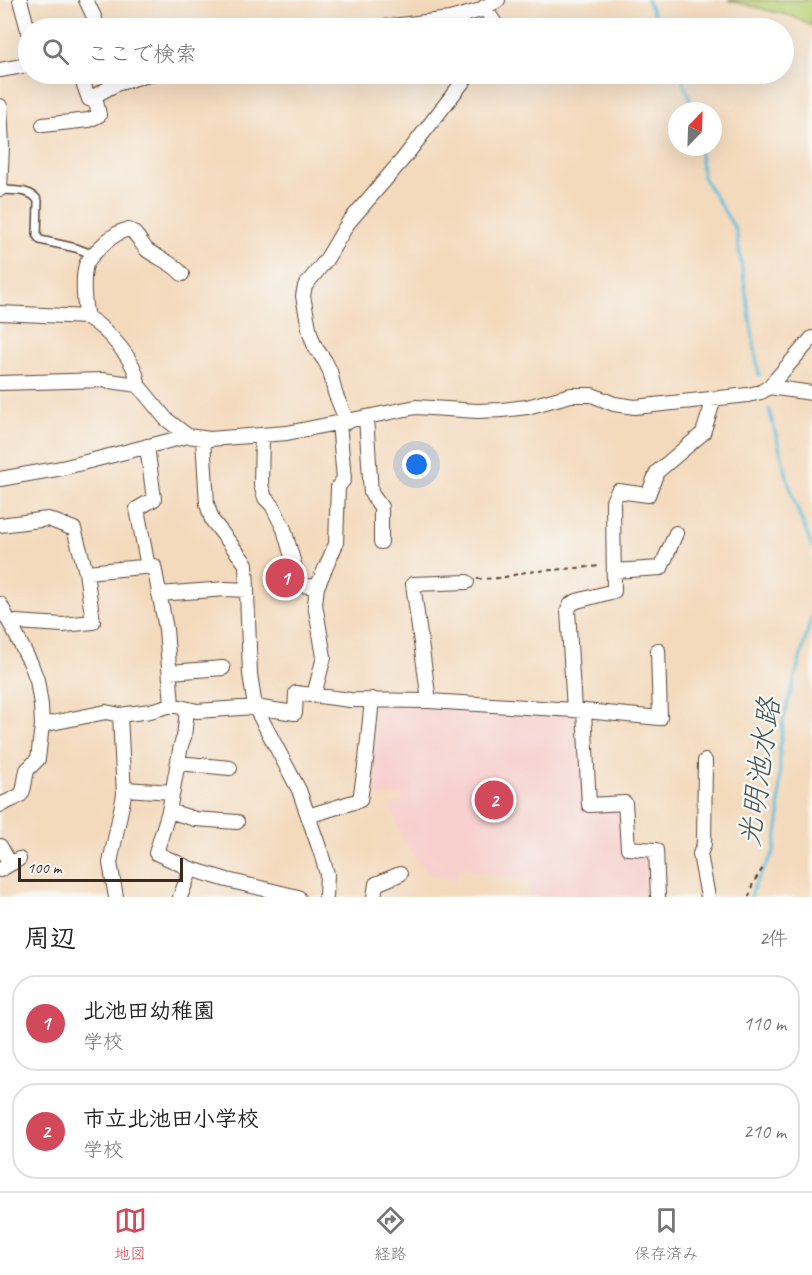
<!DOCTYPE html>
<html lang="ja">
<head>
<meta charset="utf-8">
<style>
  :root { --surface:#fff; --page:#f6f6f6; --text:#222; --muted:#767676; --line:#e0e0e0; --accent:#d1495b }
  body { margin:0; font-family:Caveat,"Klee One",sans-serif; background:var(--page); color:var(--text) }
  .compass { position:absolute; left:668px; top:102px; width:54px; height:54px; border-radius:50%; background:var(--surface); box-shadow:0 6px 24px #0002; rotate:23deg }
  .scale { position:absolute; left:18px; bottom:15px; width:165px; box-sizing:border-box; padding-left:6px; border:3px solid #3b2a1e; border-top:0; font-size:16px; line-height:21px; white-space:nowrap; color:#3b2a1e; -webkit-text-stroke:4px #f6f6f2; paint-order:stroke }
  .you { position:absolute; left:417px; top:465px; width:21px; height:21px; margin:-15px; border:4px solid #fff; border-radius:50%; background:#1a73e8; box-shadow:0 0 0 9px #1a73e833 }
  .badge { display:grid; place-items:center; width:39px; height:39px; border-radius:50%; background:var(--accent); color:#fff; font-size:20px; font-weight:700 }
  .pin { position:absolute; translate:-50% -50%; border:3px solid #fff; box-shadow:0 2px 6px #0006 }
  .list { margin:0; padding:0; list-style:none }
  h2 { display:flex; justify-content:space-between; align-items:center; height:78px; margin:0; padding:0 24px; font-size:26px }
  h2 small { font-size:20px; font-weight:400; color:var(--muted) }
  .list li { display:grid; grid-template-columns:39px 1fr auto; gap:18px; align-items:center; box-sizing:border-box; height:96px; margin:0 12px 12px; padding:0 12px; border:2px solid var(--line); border-radius:24px }
  .list b { display:block; font-size:22px; white-space:nowrap }
  .list p { margin:0; font-size:20px; white-space:nowrap; color:var(--muted) }
  .list em { font-size:20px; font-style:normal; color:var(--muted) }
  .icon { flex:none; width:33px; height:33px; fill:none; stroke:currentColor; stroke-width:2; stroke-linecap:round; stroke-linejoin:round }
  .map { position:relative; flex:none; width:812px; height:897px; overflow:hidden }
  .search { position:absolute; background:var(--surface); box-shadow:0 6px 24px #0002; left:18px; right:18px; top:18px; height:66px; display:flex; align-items:center; gap:15px; box-sizing:border-box; padding:0 21px; border-radius:33px; color:var(--muted); font-size:22px }
  .sheet { height:294px; background:var(--surface) }
  nav { display:flex; justify-content:space-around; align-items:center; box-sizing:border-box; height:84px; border-top:2px solid var(--line); background:var(--surface); font-size:16px; color:var(--muted) }
  nav a { display:grid; justify-items:center; gap:3px }
  nav .on { color:var(--accent) }
  .map>svg:first-child { display:block }
  .built { fill:#f7d0ce }
  .green { fill:#b9d277; stroke:#7a7e4a; stroke-width:1.5 }
  .lines { fill:none; stroke-linecap:round; stroke-linejoin:round }
  .stream { stroke:#5fc0dd; stroke-width:3 }
  .service-casing { stroke:#574436; stroke-width:10 }
  .minor-casing { stroke:#574436; stroke-width:16 }
  .path { stroke:#574436; stroke-width:2; stroke-dasharray:4.5 4.5; stroke-linecap:butt }
  .service { stroke:#fff; stroke-width:7 }
  .minor { stroke:#fff; stroke-width:14 }
  .labels { text-anchor:middle; stroke-width:5; stroke-linejoin:round; paint-order:stroke }
  .water-label { font-size:30px; font-style:italic; fill:#465757; stroke:#f6f6f2 }
</style>
</head>
<body>
<div class="map">
<svg width="812" height="897" viewBox="0 0 812 897">
  <rect width="100%" height="100%" fill="#f6f6f2"/>
  <filter id="ink" filterUnits="userSpaceOnUse"><feTurbulence type="fractalNoise" baseFrequency=".0167" numOctaves="2"/><feDisplacementMap in="SourceGraphic" scale="12" xChannelSelector="R" yChannelSelector="G"/><feConvolveMatrix kernelMatrix="1 2 1 2 8 2 1 2 1" color-interpolation-filters="sRGB"/></filter>
  <filter id="wash" filterUnits="userSpaceOnUse"><feTurbulence type="fractalNoise" baseFrequency=".008" numOctaves="4" result="noise"/><feDisplacementMap in="SourceGraphic" scale="24" xChannelSelector="R" yChannelSelector="G"/><feGaussianBlur stdDeviation="1.35" result="paint"/><feColorMatrix in="noise" values="0 0 0 0 0 0 0 0 0 0 0 0 0 0 0 0 0 1.4 0 .05"/><feComposite in="paint" operator="in"/></filter>
  <g filter="url(#wash)">
    <rect width="100%" height="100%" fill="#f4dabd"/>
    <path class="built" d="M377 701 575 713 582 719 587 808 620 807 624 852H649L655 897H583L571 891 570 897H526L529 882 460 868 457 881 432 876 417 860 401 838 390 804 402 803V795L366 797Z"/>
    <path class="green" d="M727 0H812V26L792 16Z"/>
    <g class="lines">
      <path class="stream" d="M647 0 660 28
        M680 74 695 111
        M699 147 703 177 736 230 759 375
        M769 409 793 498 812 547
        M751 897 754 886 774 852 779 822 780 745 784 717 812 615"/>
    </g>
  </g>
  <g filter="url(#ink)">
    <g class="lines">
      <defs>
        <path id="service" d="M0 190C12 191 32 189 38 201L37 236 40 240 76 248 94 255"/>
        <path id="minor" d="M20 0 28 30
          M86 0 95 19
          M484 7 498 28
          M375 28 450 19 478 11 498 0
          M0 70 28 65
          M89 99 116 84 149 74
          M0 106 2 146 0 189
          M43 125 89 120 99 115 96 101 89 99 80 74
          M0 313 87 317C107 329 137 361 138 385
          M87 317C84 304 82 278 86 265 90 255 117 229 128 230 135 230 142 245 147 250 159 259 172 262 182 274
          M0 383 103 380 138 385 166 419 188 436
          M769 387 812 393
          M366 417 371 493 381 507V542
          M347 422 335 393 330 371 325 361 315 347 310 333 303 296 305 286 326 260 348 223 403 159 469 74
          M262 436 261 485 265 498 272 505 284 529 300 585 317 587
          M203 439 207 504 212 520 246 564 250 674 255 707 299 790 321 853 327 874 326 897
          M147 446 154 499 137 509 148 567
          M0 479 62 468 188 436 210 439 287 433 416 407 477 411 502 410 527 407 571 395H592L614 404 635 407 748 395 761 392 769 387 812 338
          M0 525 48 519 74 529 86 572 154 566 166 629 172 705
          M614 571 661 568 676 533
          M159 594 226 589 247 590
          M0 604 31 664 37 680 41 705 42 725 38 759 27 770C21 799 28 792 0 805
          M11 624 16 622 63 625 93 622 86 572
          M170 672 223 668
          M314 695 324 657 315 604 317 587 336 544 338 487 344 479 339 423
          M429 701 413 584 467 582
          M187 710 184 737 181 745 169 811 156 853 191 869 227 880 298 897
          M574 710 568 610 571 604 577 601 614 591 613 501 618 491 648 495 657 472 703 433 714 399
          M584 711 589 805 625 803 628 848 656 850 658 897
          M42 725 106 712 120 715 150 711 172 705 197 711 255 707 295 713 296 693 350 700 429 701 574 710 660 718 658 650
          M705 761 704 844 700 854 708 897
          M178 763 230 768
          M124 789 173 792
          M169 811 195 819 237 822
          M308 816 360 800 366 760 372 699
          M0 846 10 864
          M0 870 19 859
          M116 897 110 863 124 795 120 715
          M180 897 191 869
          M374 897 376 884 400 874"/>
      </defs>
      <use href="#service" class="service-casing"/>
      <use href="#minor" class="minor-casing"/>
      <path class="path" d="M477 579 501 578 526 572 602 566
        M749 897 753 883 763 868"/>
      <use href="#service" class="service"/>
      <use href="#minor" class="minor"/>
    </g>
  </g>
  <g class="labels">
    <g class="water-label">
      <text transform="translate(759 772) rotate(-82)" y="10">光明池水路</text>
    </g>
  </g>
</svg>
<svg class="compass" viewBox="-18 -18 36 36"><path d="M0-13l5 13h-10z" fill="#e53935"/><path d="M0 13l5-13h-10z" fill="#767676"/></svg>
<div class="scale">100 m</div>
<div class="you"></div>
<div class="pin badge" style="left:285px;top:578px">1</div>
<div class="pin badge" style="left:494px;top:800px">2</div>
<div class="search"><svg class="icon" aria-label="search" viewBox="0 0 24 24"><circle cx="10" cy="10" r="6"/><path d="M15 15l6 6"/></svg>ここで検索</div>
</div>
<section class="sheet">
<h2>周辺<small>2件</small></h2>
<ul class="list">
<li><span class="badge">1</span><div><b>北池田幼稚園</b><p>学校</p></div><em>110 m</em></li>
<li><span class="badge">2</span><div><b>市立北池田小学校</b><p>学校</p></div><em>210 m</em></li>
</ul>
</section>
<nav>
<a class="on"><svg class="icon" aria-label="map" viewBox="0 0 24 24"><path d="M3 6l6-2 6 2 6-2v14l-6 2-6-2-6 2zM9 4v14M15 6v14"/></svg>地図</a>
<a><svg class="icon" aria-label="directions" viewBox="0 0 24 24"><path d="M12 3l9 9-9 9-9-9zM9 14v-3h6M13 9l2 2-2 2"/></svg>経路</a>
<a><svg class="icon" aria-label="saved" viewBox="0 0 24 24"><path d="M7 4h10v16l-5-4-5 4z"/></svg>保存済み</a>
</nav>
</body>
</html>
